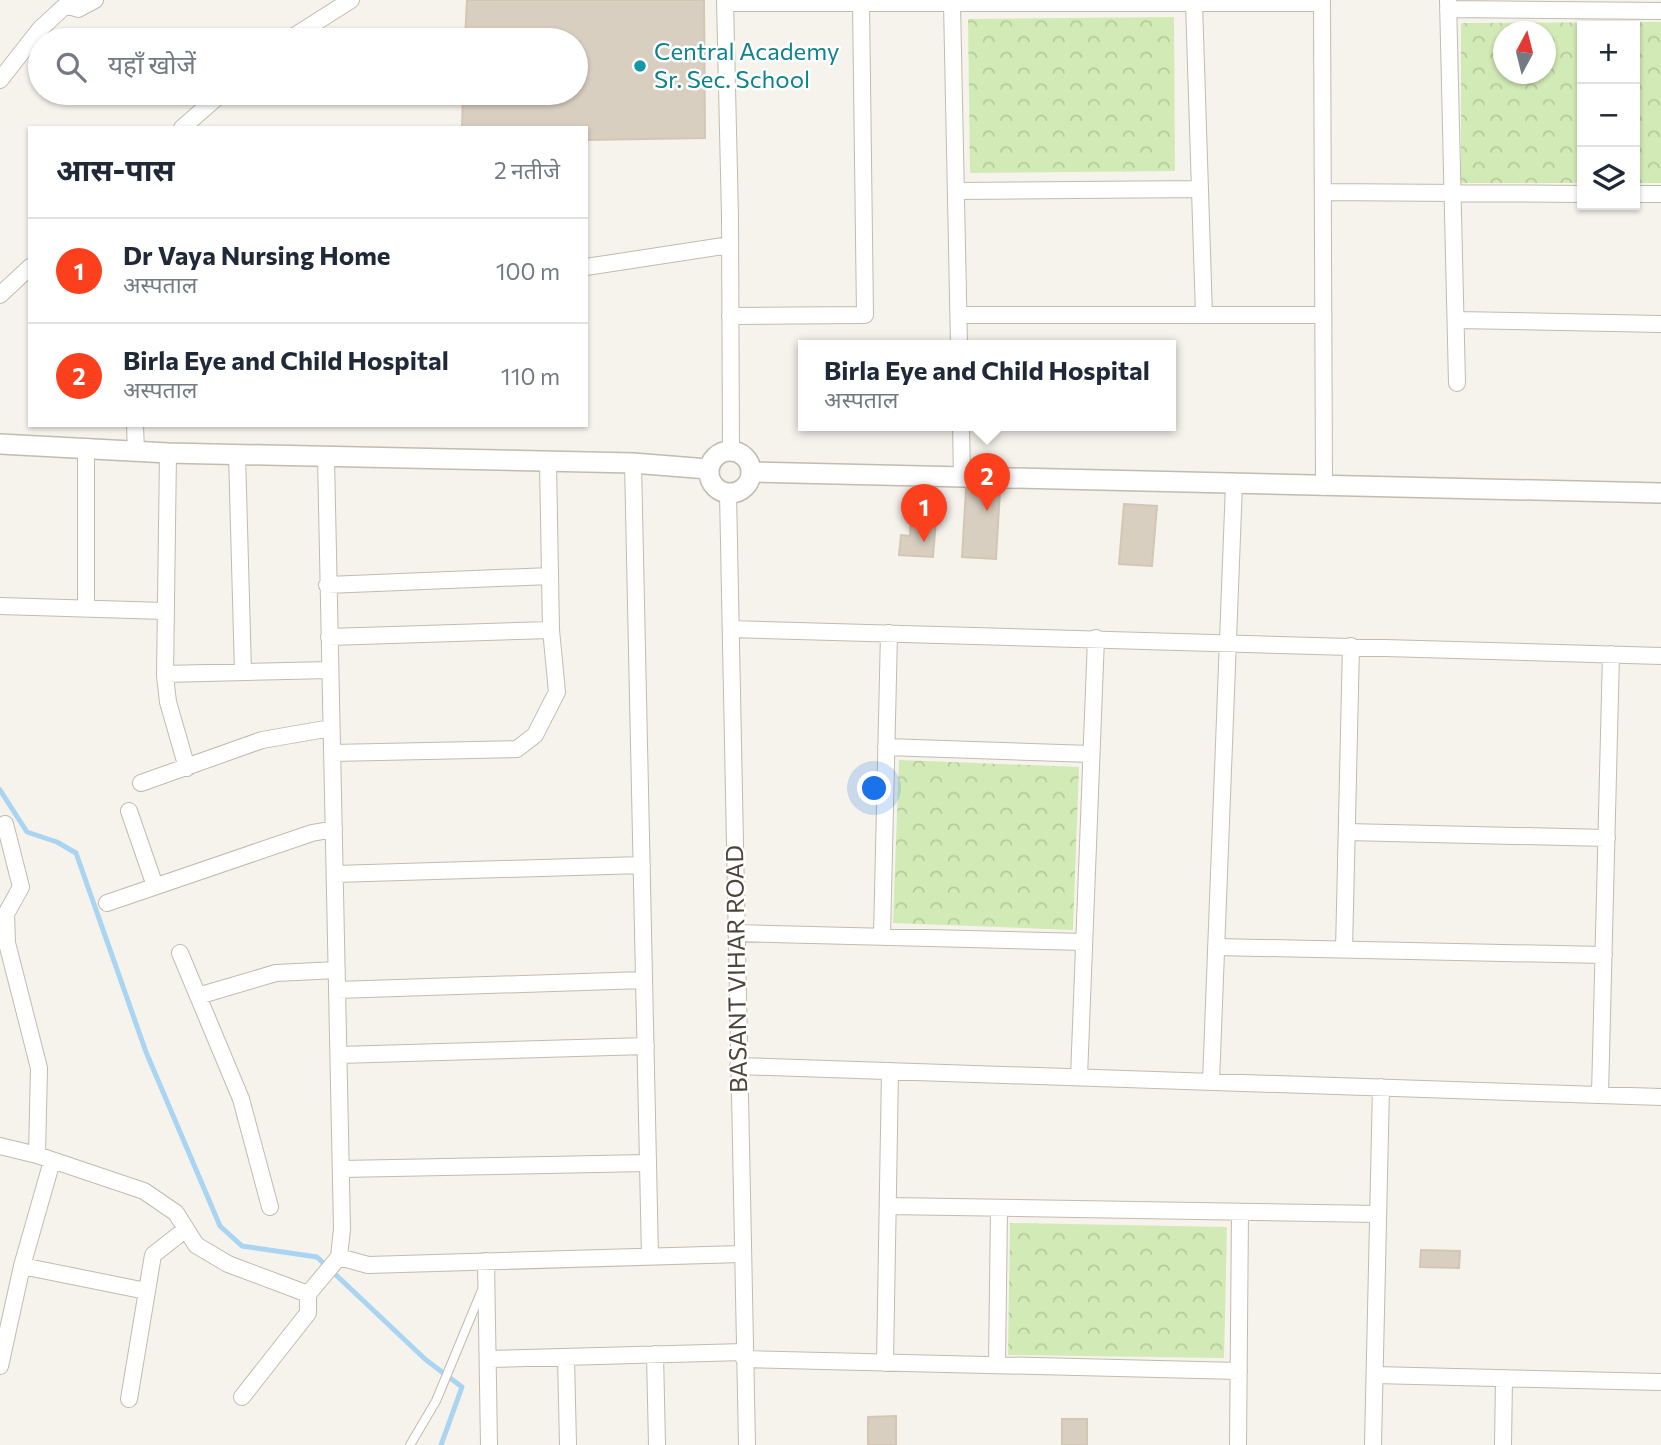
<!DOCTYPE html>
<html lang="hi">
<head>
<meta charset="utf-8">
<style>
  :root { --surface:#fff; --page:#f6f6f7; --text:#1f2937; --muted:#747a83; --line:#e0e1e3; --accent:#fc3f1d }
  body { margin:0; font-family:Commissioner,"Noto Sans Devanagari",sans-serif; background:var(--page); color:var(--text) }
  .controls { position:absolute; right:21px; top:21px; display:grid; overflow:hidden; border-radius:0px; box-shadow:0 2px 5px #0004 }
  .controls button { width:63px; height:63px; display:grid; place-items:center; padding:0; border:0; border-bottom:2px solid var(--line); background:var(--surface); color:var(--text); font:35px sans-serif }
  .compass { position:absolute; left:1493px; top:21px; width:63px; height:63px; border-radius:50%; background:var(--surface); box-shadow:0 2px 5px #0004; rotate:7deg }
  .you { position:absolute; left:875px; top:789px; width:24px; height:24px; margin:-18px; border:5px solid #fff; border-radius:50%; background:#1a73e8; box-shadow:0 0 0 10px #1a73e833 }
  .badge { display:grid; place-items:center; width:46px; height:46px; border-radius:50%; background:var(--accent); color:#fff; font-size:23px; font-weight:700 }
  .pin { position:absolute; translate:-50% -58px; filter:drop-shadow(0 2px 4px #0008) }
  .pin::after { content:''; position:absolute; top:37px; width:24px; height:21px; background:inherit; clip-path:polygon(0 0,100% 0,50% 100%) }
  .popup { position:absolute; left:798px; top:340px; width:378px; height:91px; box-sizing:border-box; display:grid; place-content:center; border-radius:0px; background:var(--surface); filter:drop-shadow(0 2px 5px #0005); font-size:23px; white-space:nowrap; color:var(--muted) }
  .popup b { font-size:26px; color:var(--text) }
  .popup::after { content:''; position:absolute; left:50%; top:100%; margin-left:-14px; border:14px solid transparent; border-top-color:var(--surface) }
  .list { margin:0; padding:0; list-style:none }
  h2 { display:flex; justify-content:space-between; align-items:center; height:91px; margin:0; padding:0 28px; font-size:30px }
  h2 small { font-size:23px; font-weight:400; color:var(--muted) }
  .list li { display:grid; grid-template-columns:46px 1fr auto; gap:21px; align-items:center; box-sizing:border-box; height:105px; padding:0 28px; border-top:2px solid var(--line) }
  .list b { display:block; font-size:26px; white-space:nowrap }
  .list p { margin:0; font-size:23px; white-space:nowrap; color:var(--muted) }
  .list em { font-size:23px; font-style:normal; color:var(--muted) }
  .icon { flex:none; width:38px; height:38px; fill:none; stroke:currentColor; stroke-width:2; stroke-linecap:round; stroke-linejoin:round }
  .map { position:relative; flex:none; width:1661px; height:1445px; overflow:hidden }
  .search { position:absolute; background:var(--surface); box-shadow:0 2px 5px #0004; left:28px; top:28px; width:560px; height:77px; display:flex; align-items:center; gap:18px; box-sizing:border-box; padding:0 24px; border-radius:38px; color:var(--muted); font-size:26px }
  .panel { position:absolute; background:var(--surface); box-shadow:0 2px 5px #0004; left:28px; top:126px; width:560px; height:301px; border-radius:0px }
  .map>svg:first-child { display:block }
  .park { fill:url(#park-crowns); fill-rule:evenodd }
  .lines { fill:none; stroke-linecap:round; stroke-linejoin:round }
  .stream { stroke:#a9d4f2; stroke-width:5 }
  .building { fill:#d8cfc1; stroke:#d3c7b4; stroke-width:2 }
  .service-casing { stroke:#c2bbae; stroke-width:10 }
  .minor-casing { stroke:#c2bbae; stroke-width:18 }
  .tertiary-casing { stroke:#c2bbae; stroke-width:22 }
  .service { stroke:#fff; stroke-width:8 }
  .minor { stroke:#fff; stroke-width:16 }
  .tertiary { stroke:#fff; stroke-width:19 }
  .culture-dot { fill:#0f9aa8; stroke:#fff; stroke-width:2.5 }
  .labels { text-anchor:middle; stroke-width:5; stroke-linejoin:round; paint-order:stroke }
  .culture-label { font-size:24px; fill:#0d838f; stroke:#fff; text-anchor:start }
  .street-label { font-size:24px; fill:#4b4439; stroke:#fff }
</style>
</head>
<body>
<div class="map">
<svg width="1661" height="1445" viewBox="0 0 1661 1445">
  <defs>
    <pattern id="park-crowns" width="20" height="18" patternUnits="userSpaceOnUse" patternTransform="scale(1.75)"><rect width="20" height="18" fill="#d2eab5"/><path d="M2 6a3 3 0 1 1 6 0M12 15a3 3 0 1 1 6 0" fill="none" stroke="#b6ca9c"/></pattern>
  </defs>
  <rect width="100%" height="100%" fill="#f6f3ec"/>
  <path class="park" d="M1174 17 1175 171 970 173 968 19Z
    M1661 22V183H1635V26H1582V183H1461V23ZM1504 32H1546V74H1504Z
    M899 760 1079 767 1073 930 893 923Z
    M1010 1223 1227 1227 1224 1358 1008 1355Z"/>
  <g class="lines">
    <path class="stream" d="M0 790 27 832 57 842 76 853 146 1052 220 1226 242 1246 317 1257 426 1360 462 1387 441 1445"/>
  </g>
  <path class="building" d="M467 0H704L705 138 586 140V128H462L463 93H576V40H465Z
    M966 489 1000 490 996 559 962 557Z
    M1124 504 1157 506 1152 566 1119 564Z
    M911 518 936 519 933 557 899 555 901 535 910 536Z
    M1421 1250 1460 1251 1459 1268 1420 1267Z
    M896 1416V1445H868V1417Z
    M1062 1419H1087V1445H1062Z"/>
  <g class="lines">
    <defs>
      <path id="service" d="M410 1445 436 1401 482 1290"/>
      <path id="minor" d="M725 0 730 217 731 450
        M1322 0 1324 487
        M1448 0 1457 383
        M725 3H1322
        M952 3 959 345
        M1194 3 1204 315
        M1448 9 1661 11
        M288 40 351 0
        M0 80 40 29 66 5 78 9 95 0
        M182 128 222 93
        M956 191 1200 189
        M1323 192 1582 194
        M1635 194H1661
        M586 267 730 245
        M0 295 30 267
        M959 315H1323
        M730 316 865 315 861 3
        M1456 320 1661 324
        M135 425 136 452
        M961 425 962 478
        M86 447V609
        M168 453 165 676 168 702 187 768
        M237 454 243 672
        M633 463 650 1257
        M728 493 747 1445
        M327 585 550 576
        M0 606 165 611
        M731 629 1661 656
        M329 637 551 630
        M165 674 330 670
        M886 747 1091 754
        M332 753 517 749 535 735 557 692 551 630 548 462
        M141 783 262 740 331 728
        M129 811 155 886
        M5 824 21 887 6 914 7 943 39 1068 37 1155
        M1347 832 1607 838
        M335 874 642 865
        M107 903 312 833 334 829
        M736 933 1084 942
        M882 937 889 633
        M1216 947 1604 955
        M1344 950 1351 646
        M180 953 241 1099 270 1207
        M337 990 644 980
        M198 996 276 973 337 970
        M339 1055 646 1046
        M738 1066 1661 1097
        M1079 1077 1096 638
        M1211 1082 1234 484
        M1600 1095 1611 654
        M0 1146 37 1155 144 1191 176 1213 196 1245 228 1264 308 1294 339 1257 342 1229 326 457
        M341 1169 648 1163
        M888 1206 1378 1214
        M339 1257 368 1265 741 1254
        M486 1261 489 1445
        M22 1266 52 1161
        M655 1354 657 1445
        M566 1357 568 1445
        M488 1359 744 1352
        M744 1359 1239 1371
        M885 1363 890 1071
        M997 1365 999 1208
        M0 1366 22 1266 146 1291
        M1375 1375 1661 1382
        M242 1397 308 1313V1294
        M129 1399 153 1255 186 1229
        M1238 1445 1240 1212
        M1373 1445 1381 1087
        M1503 1445 1504 1378"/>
      <path id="tertiary" d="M0 444 168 453 633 463 708 469
        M709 472a21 21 0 1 1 42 0a21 21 0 1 1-42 0Z
        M751 472 1661 493"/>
    </defs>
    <use href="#service" class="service-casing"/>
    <use href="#minor" class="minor-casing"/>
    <use href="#tertiary" class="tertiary-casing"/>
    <use href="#service" class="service"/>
    <use href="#minor" class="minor"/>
    <use href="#tertiary" class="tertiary"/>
  </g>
  <circle class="culture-dot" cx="640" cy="66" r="7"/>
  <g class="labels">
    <g class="culture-label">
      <text x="654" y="60">Central Academy<tspan x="654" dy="28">Sr. Sec. School</tspan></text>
    </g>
    <g class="street-label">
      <text transform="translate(737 969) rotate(-91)" y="8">BASANT VIHAR ROAD</text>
    </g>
  </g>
</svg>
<div class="controls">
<button>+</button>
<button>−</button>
<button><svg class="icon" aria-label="layers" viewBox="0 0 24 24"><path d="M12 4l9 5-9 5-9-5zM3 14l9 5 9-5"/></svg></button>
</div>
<svg class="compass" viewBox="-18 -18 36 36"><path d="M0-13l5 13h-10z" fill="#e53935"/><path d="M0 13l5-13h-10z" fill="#747a83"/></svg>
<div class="you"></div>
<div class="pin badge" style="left:924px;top:542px">1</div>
<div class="pin badge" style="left:987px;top:511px">2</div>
<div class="popup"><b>Birla Eye and Child Hospital</b>अस्पताल</div>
<div class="search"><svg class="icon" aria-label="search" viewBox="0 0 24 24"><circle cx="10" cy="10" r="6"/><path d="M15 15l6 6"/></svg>यहाँ खोजें</div>
<section class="panel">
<h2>आस-पास<small>2 नतीजे</small></h2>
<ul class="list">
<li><span class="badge">1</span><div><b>Dr Vaya Nursing Home</b><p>अस्पताल</p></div><em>100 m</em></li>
<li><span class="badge">2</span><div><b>Birla Eye and Child Hospital</b><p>अस्पताल</p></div><em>110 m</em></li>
</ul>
</section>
</div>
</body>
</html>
